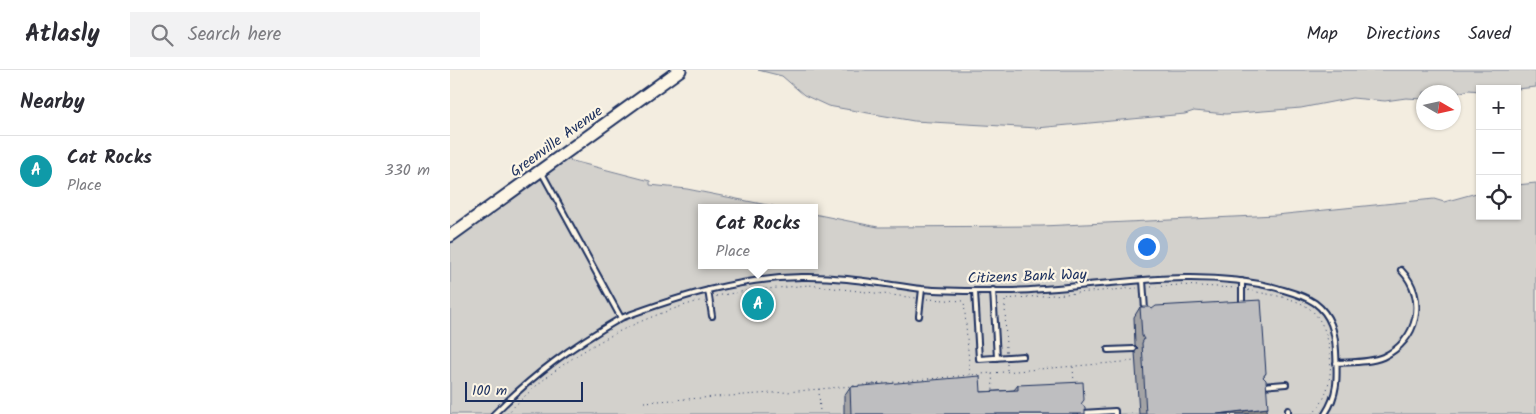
<!DOCTYPE html>
<html lang="en">
<head>
<meta charset="utf-8">
<style>
  :root { --surface:#fff; --page:#f2f2f3; --text:#2b2b33; --muted:#7c7c81; --line:#e1e1e2; --accent:#1f6fb2 }
  body { margin:0; font-family:Kalam,sans-serif; background:var(--page); color:var(--text) }
  .controls { position:absolute; right:15px; top:15px; display:grid; overflow:hidden; border-radius:0px; box-shadow:0 1px 4px #0004 }
  .controls button { width:45px; height:45px; display:grid; place-items:center; padding:0; border:0; border-bottom:1px solid var(--line); background:var(--surface); color:var(--text); font:25px sans-serif }
  .compass { position:absolute; left:966px; top:15px; width:45px; height:45px; border-radius:50%; background:var(--surface); box-shadow:0 1px 4px #0004; rotate:99deg }
  .scale { position:absolute; left:15px; bottom:12px; width:118px; box-sizing:border-box; padding-left:5px; border:2px solid #1b2f5e; border-top:0; font-size:14px; line-height:18px; white-space:nowrap; color:#1b2f5e; -webkit-text-stroke:4px #fcf5e5; paint-order:stroke }
  .you { position:absolute; left:696px; top:176px; width:18px; height:18px; margin:-12px; border:4px solid #fff; border-radius:50%; background:#1a73e8; box-shadow:0 0 0 8px #1a73e833 }
  .badge { display:grid; place-items:center; width:32px; height:32px; border-radius:50%; background:var(--accent); color:#fff; font-size:16px; font-weight:700 }
  .pin { position:absolute; translate:-50% -50%; border:2px solid #fff; box-shadow:0 1px 5px #0006 }
  .popup { position:absolute; left:248px; top:134px; width:120px; height:65px; box-sizing:border-box; display:grid; place-content:center; border-radius:0px; background:var(--surface); filter:drop-shadow(0 1px 4px #0005); font-size:16px; white-space:nowrap; color:var(--muted) }
  .popup b { font-size:19px; color:var(--text) }
  .popup::after { content:''; position:absolute; left:50%; top:100%; margin-left:-10px; border:10px solid transparent; border-top-color:var(--surface) }
  .list { margin:0; padding:0; list-style:none }
  h2 { display:flex; justify-content:space-between; align-items:center; height:65px; margin:0; padding:0 20px; font-size:21px }
  h2 small { font-size:16px; font-weight:400; color:var(--muted) }
  .list li { display:grid; grid-template-columns:32px 1fr auto; gap:15px; align-items:center; box-sizing:border-box; height:70px; padding:0 20px; border-top:1px solid var(--line) }
  .list b { display:block; font-size:19px; white-space:nowrap }
  .list p { margin:0; font-size:16px; white-space:nowrap; color:var(--muted) }
  .list em { font-size:16px; font-style:normal; color:var(--muted) }
  .icon { flex:none; width:28px; height:28px; fill:none; stroke:currentColor; stroke-width:2; stroke-linecap:round; stroke-linejoin:round }
  .map { position:relative; flex:none; width:1086px; height:344px; overflow:hidden }
  header { display:flex; align-items:center; gap:30px; box-sizing:border-box; height:70px; padding:0 25px; background:var(--surface); border-bottom:1px solid var(--line) }
  header strong { font-size:24px }
  nav { display:flex; gap:28px; margin-inline-start:auto; font-size:18px }
  .search { width:350px; height:45px; background:var(--page); display:flex; align-items:center; gap:12px; box-sizing:border-box; padding:0 18px; border-radius:0px; color:var(--muted); font-size:19px }
  main { display:flex }
  aside { flex:1; background:var(--surface) }
  .map>svg:first-child { display:block }
  .green { fill:#d3d1cc; stroke:#778095 }
  .lines { fill:none; stroke-linecap:round; stroke-linejoin:round }
  .lane-casing { stroke:#1b2f5e; stroke-width:8 }
  .primary-casing { stroke:#1b2f5e; stroke-width:15 }
  .path { stroke:#1b2f5e; stroke-width:1; stroke-dasharray:1 4; stroke-linecap:butt }
  .lane { stroke:#fcf5e5; stroke-width:4 }
  .primary { stroke:#fcf5e5; stroke-width:11 }
  .wall { fill:#a3a3a5; stroke:#1b2f5e }
  .shaded-wall { fill:#858586; stroke:#1b2f5e }
  .building { fill:#bebec0; stroke:#1b2f5e }
  .labels { text-anchor:middle; stroke-width:4.5; stroke-linejoin:round; paint-order:stroke }
  .street-label { font-size:15px; fill:#1b2f5e; stroke:#fcf5e5 }
</style>
</head>
<body>
<header>
<strong>Atlasly</strong>
<div class="search"><svg class="icon" aria-label="search" viewBox="0 0 24 24"><circle cx="10" cy="10" r="6"/><path d="M15 15l6 6"/></svg>Search here</div>
<nav><a>Map</a><a>Directions</a><a>Saved</a></nav>
</header>
<main>
<aside>
<h2>Nearby<small></small></h2>
<ul class="list">
<li><span class="badge" style="background:#0f9aa8">A</span><div><b>Cat Rocks</b><p>Place</p></div><em>330 m</em></li>
</ul>
</aside>
<div class="map">
<svg width="1086" height="344" viewBox="0 0 1086 344">
  <rect width="100%" height="100%" fill="#f3ede0"/>
  <filter id="ink" filterUnits="userSpaceOnUse"><feTurbulence type="fractalNoise" baseFrequency=".02" numOctaves="2"/><feDisplacementMap in="SourceGraphic" scale="10" xChannelSelector="R" yChannelSelector="G"/><feConvolveMatrix kernelMatrix="1 2 1 2 8 2 1 2 1" color-interpolation-filters="sRGB"/></filter>
  <g filter="url(#ink)">
    <path class="green" d="M308 0H1086V17L1067 19H1030V21L1019 20 1004 24V22H974L973 29 956 28 935 31 902 28 851 38 776 44 744 41 735 44 587 58 464 51 378 36 354 25 332 6Z
      M111 88 200 111V115L237 119 332 138H252V195H364V144L428 157 592 156 826 145 984 129 994 132 1030 122V146H1067V115L1086 113V344H0V167Z"/>
    <g class="lines">
      <defs>
        <path id="lane" d="M693 210 695 240
          M792 211V234
          M258 220 262 246
          M543 220 547 288
          M525 221 529 289 573 286
          M469 246 472 219
          M171 248C230 226 289 208 352 207 392 206 432 214 472 219 502 222 533 221 563 221 651 218 740 195 827 218 840 222 854 225 865 233 881 245 885 262 886 281 887 305 889 323 875 344
          M658 280 684 279
          M886 293C901 292 919 293 933 287 968 271 978 228 951 200
          M812 316 836 314
          M838 340V344
          M632 343 665 341V344
          M44 344C85 303 121 277 171 248L92 103"/>
        <path id="primary" d="M0 166 230 0"/>
      </defs>
      <use href="#lane" class="lane-casing"/>
      <use href="#primary" class="primary-casing"/>
      <path class="path" d="M701 217 730 215 786 218
        M798 220C817 225 844 226 860 239 886 260 888 323 862 344
        M266 226 296 221 359 215 466 228
        M477 229 514 231 520 305
        M556 282 555 229 687 218
        M557 294V300
        M623 297 624 313
        M542 303 685 291
        M369 319 370 344
        M194 332 337 322 542 303 543 321
        M57 344C110 287 179 250 253 230"/>
      <use href="#lane" class="lane"/>
      <use href="#primary" class="primary"/>
    </g>
    <path class="wall" d="M690 237 702 239 816 303 813 307 814 344H689L685 282 688 278 685 275 684 247Z
      M568 315 631 335 635 344H394V326L400 317 531 322 564 320Z"/>
    <path class="shaded-wall" d="M818 338 814 344H767Z"/>
    <path class="building" d="M811 230 816 303 813 307 816 310 818 338 767 344H696L692 273 694 269 692 266 690 237H699L702 239 706 236Z
      M530 306 531 322 568 320V315L633 312 634 330 631 334 635 337V344H401L400 317Z"/>
  </g>
  <g class="labels">
    <g class="street-label">
      <text transform="translate(106 71) rotate(-36)" y="5">Greenville Avenue</text>
      <text transform="translate(577 206) rotate(-2)" y="5">Citizens Bank Way</text>
    </g>
  </g>
</svg>
<div class="controls">
<button>+</button>
<button>−</button>
<button><svg class="icon" aria-label="locate" viewBox="0 0 24 24"><circle cx="12" cy="12" r="6"/><path d="M12 2v4M12 18v4M2 12h4M18 12h4"/></svg></button>
</div>
<svg class="compass" viewBox="-18 -18 36 36"><path d="M0-13l5 13h-10z" fill="#e53935"/><path d="M0 13l5-13h-10z" fill="#7c7c81"/></svg>
<div class="scale">100 m</div>
<div class="you"></div>
<div class="pin badge" style="left:308px;top:234px;background:#0f9aa8">A</div>
<div class="popup"><b>Cat Rocks</b>Place</div>
</div>
</main>
</body>
</html>
